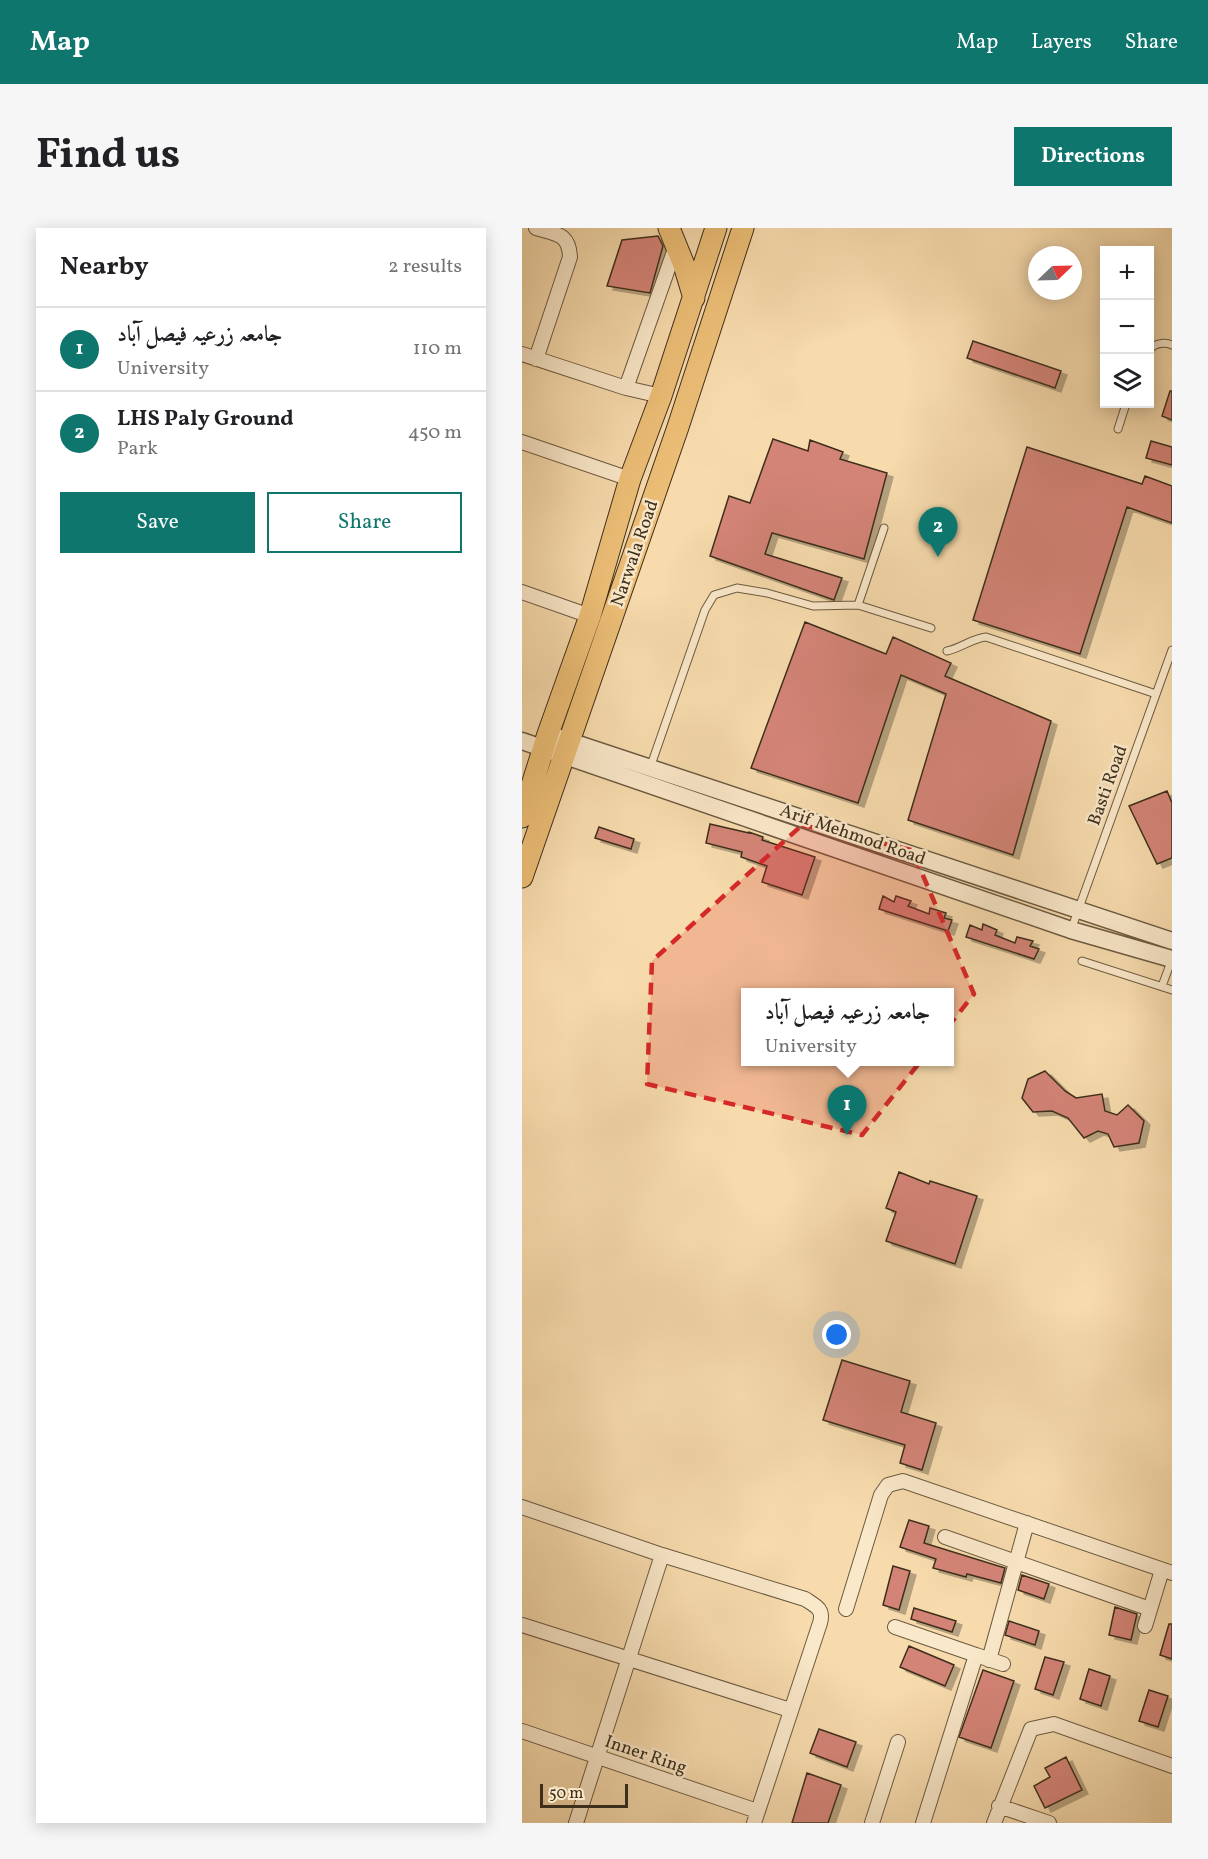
<!DOCTYPE html>
<html lang="en">
<head>
<meta charset="utf-8">
<style>
  :root { --surface:#fff; --page:#f6f6f6; --text:#202124; --muted:#757577; --line:#e0e0e0; --accent:#0f766e }
  body { margin:0; font-family:Vollkorn,Amiri,serif; background:var(--page); color:var(--text) }
  .controls { position:absolute; right:18px; top:18px; display:grid; overflow:hidden; border-radius:0px; box-shadow:0 3px 15px #0003 }
  .controls button { width:54px; height:54px; display:grid; place-items:center; padding:0; border:0; border-bottom:2px solid var(--line); background:var(--surface); color:var(--text); font:30px sans-serif }
  .compass { position:absolute; left:506px; top:18px; width:54px; height:54px; border-radius:50%; background:var(--surface); box-shadow:0 3px 15px #0003; rotate:67deg }
  .scale { position:absolute; left:18px; bottom:15px; width:88px; box-sizing:border-box; padding-left:6px; border:3px solid #3e2f1c; border-top:0; font-size:16px; line-height:21px; white-space:nowrap; color:#3e2f1c; -webkit-text-stroke:4px #fae8ca; paint-order:stroke }
  .you { position:absolute; left:315px; top:1107px; width:21px; height:21px; margin:-15px; border:4px solid #fff; border-radius:50%; background:#1a73e8; box-shadow:0 0 0 9px #1a73e833 }
  .badge { display:grid; place-items:center; width:39px; height:39px; border-radius:50%; background:var(--accent); color:#fff; font-size:20px; font-weight:700 }
  .pin { position:absolute; translate:-50% -50px; filter:drop-shadow(0 2px 3px #0008) }
  .pin::after { content:''; position:absolute; top:32px; width:21px; height:18px; background:inherit; clip-path:polygon(0 0,100% 0,50% 100%) }
  .popup { position:absolute; left:219px; top:760px; width:213px; height:78px; box-sizing:border-box; display:grid; place-content:center; border-radius:0px; background:var(--surface); filter:drop-shadow(0 2px 4px #0005); font-size:20px; white-space:nowrap; color:var(--muted) }
  .popup b { font-size:22px; color:var(--text) }
  .popup::after { content:''; position:absolute; left:50%; top:100%; margin-left:-12px; border:12px solid transparent; border-top-color:var(--surface) }
  .list { margin:0; padding:0; list-style:none }
  h2 { display:flex; justify-content:space-between; align-items:center; height:78px; margin:0; padding:0 24px; font-size:26px }
  h2 small { font-size:20px; font-weight:400; color:var(--muted) }
  .list li { display:grid; grid-template-columns:39px 1fr auto; gap:18px; align-items:center; box-sizing:border-box; height:84px; padding:0 24px; border-top:2px solid var(--line) }
  .list b { display:block; font-size:22px; white-space:nowrap }
  .list p { margin:0; font-size:20px; white-space:nowrap; color:var(--muted) }
  .list em { font-size:20px; font-style:normal; color:var(--muted) }
  .actions { display:flex; gap:12px; padding:18px 24px }
  .actions a { flex:1; padding:14px 0; border:2px solid var(--accent); border-radius:0px; text-align:center; font-size:21px; color:var(--accent) }
  .actions .main { background:var(--accent); color:#fff }
  .icon { flex:none; width:33px; height:33px; fill:none; stroke:currentColor; stroke-width:2; stroke-linecap:round; stroke-linejoin:round }
  .map { position:relative; flex:none; width:650px; height:1595px; overflow:hidden; border-radius:0px }
  header { display:flex; align-items:center; gap:36px; box-sizing:border-box; height:84px; padding:0 30px; background:var(--accent); color:#fff }
  header strong { font-size:28px }
  nav { display:flex; gap:33px; margin-inline-start:auto; font-size:21px }
  .intro { display:flex; align-items:center; justify-content:space-between; box-sizing:border-box; height:144px; padding:0 36px }
  h1 { margin:0; font-size:42px }
  .button { padding:15px 27px; border-radius:0px; background:var(--accent); color:#fff; font-size:21px; font-weight:700 }
  main { display:flex; gap:36px; padding:0 36px }
  aside { flex:1; background:var(--surface); border-radius:0px; box-shadow:0 3px 15px #0003 }
  .map>svg:first-child { display:block }
  .building { fill:#d48477; stroke:#3e2f1c; stroke-width:1.5; filter:url(#shadow) }
  .lines { fill:none; stroke-linecap:round; stroke-linejoin:round }
  .service-casing { stroke:#6c5a40; stroke-width:9 }
  .minor-casing { stroke:#6c5a40; stroke-width:16 }
  .tertiary-casing { stroke:#6c5a40; stroke-width:19 }
  .primary-casing { stroke:#3e2f1c; stroke-width:23 }
  .service { stroke:#fae8ca; stroke-width:7 }
  .minor { stroke:#fae8ca; stroke-width:14 }
  .tertiary { stroke:#fae8ca; stroke-width:16 }
  .primary { stroke:#ecbe76; stroke-width:21 }
  .marked { fill:#d62828; fill-opacity:0.2; stroke:#d62828; stroke-width:4.5; stroke-dasharray:12 8; stroke-linejoin:round }
  .labels { text-anchor:middle; stroke-width:5; stroke-linejoin:round; paint-order:stroke }
  .street-label { font-size:18px; fill:#3e2f1c; stroke:#fae8ca }
</style>
</head>
<body>
<header>
<strong>Map</strong>
<nav><a>Map</a><a>Layers</a><a>Share</a></nav>
</header>
<div class="intro"><h1>Find us</h1><a class="button">Directions</a></div>
<main>
<aside>
<h2>Nearby<small>2 results</small></h2>
<ul class="list">
<li><span class="badge">1</span><div><b>جامعہ زرعیہ فیصل آباد</b><p>University</p></div><em>110 m</em></li>
<li><span class="badge">2</span><div><b>LHS Paly Ground</b><p>Park</p></div><em>450 m</em></li>
</ul>
<div class="actions"><a class="main">Save</a><a>Share</a></div>
</aside>
<div class="map">
<svg width="650" height="1595" viewBox="0 0 650 1595">
  <defs>
    <filter id="shadow"><feDropShadow dx="6" dy="4" stdDeviation="0" flood-color="#0004"/></filter>
  </defs>
  <rect width="100%" height="100%" fill="#f7dbad"/>
  <filter id="stains"><feTurbulence type="fractalNoise" baseFrequency=".00333" numOctaves="4"/><feColorMatrix values="0 0 0 0 .2 0 0 0 0 .09 0 0 0 0 .02 0 0 0 .5 -.17"/></filter>
  <radialGradient id="worn" r=".72"><stop offset=".6" stop-color="#630" stop-opacity="0"/><stop offset="1" stop-color="#630" stop-opacity=".3"/></radialGradient>
  <path class="building" d="M136 8 141 18 128 65 85 58 100 12Z
    M451 113 539 143 533 160 445 130Z
    M648 163H650V192L640 188Z
    M251 211 286 223 288 212 321 224 318 231 365 245 342 331 250 305 243 326 320 350 312 372 188 328 207 268 228 275Z
    M629 213 650 219V237L624 230Z
    M505 219 620 256 623 248 650 258V295L605 279 558 426 451 392Z
    M283 394 364 426 371 409 429 435 423 448 529 493 491 627 386 592 424 466 379 447 336 575 229 540Z
    M645 563 650 575V630L635 636 607 578Z
    M188 596 227 605V604L241 609 240 612 293 629 280 667 240 654 245 638 219 629 220 624 184 615Z
    M77 599 112 611 109 621 73 610Z
    M361 668 372 674 374 668 389 673 386 678 407 686 408 680 424 685 422 690 430 692 426 703 357 681Z
    M461 696 475 702 473 707 493 715 495 709 511 713 508 718 517 721 512 731 444 709 448 697 460 702Z
    M523 843 543 863 554 870 580 866 583 883 595 887 606 877 622 893 617 915 592 919 586 906 576 903 562 910 546 890 530 883 511 884 500 870 506 851Z
    M377 944 407 956 408 953 455 968 433 1036 364 1013 374 984 364 980Z
    M320 1132 388 1153 379 1184 414 1195 400 1242 378 1235 383 1217 301 1192Z
    M387 1292 407 1298 402 1315 483 1340 479 1355 445 1346 444 1349 411 1340 414 1331 378 1319Z
    M371 1338 388 1343 377 1382 361 1377Z
    M500 1347 527 1356 522 1371 496 1362Z
    M593 1379 615 1386 609 1412 587 1407Z
    M392 1380 434 1393 430 1404 389 1391Z
    M487 1393 517 1403 513 1417 483 1407Z
    M647 1396H650V1431L638 1427Z
    M387 1418 432 1437 423 1458 378 1439Z
    M523 1429 542 1434 531 1467 513 1461Z
    M567 1441 588 1448 579 1478 558 1471Z
    M461 1442 492 1453 469 1520 437 1509Z
    M627 1462 646 1468 636 1499 617 1493Z
    M297 1501 334 1514 325 1539 288 1525Z
    M544 1529 560 1562 523 1580 512 1558 528 1549 523 1540Z
    M285 1545 319 1557 306 1595H270Z"/>
  <g class="lines">
    <defs>
      <path id="service" d="M628 121C633 115 643 114 650 117
        M596 201 604 176
        M336 377 362 300
        M425 423C439 420 451 410 464 409L634 466
        M128 540 183 382 192 367 215 360 245 365 291 378 336 377 409 400
        M549 702 650 422
        M560 733 650 762
        M640 758 650 731"/>
      <path id="minor" d="M0 126 104 160 139 168
        M14 131 48 29C47 5 34 6 14 0
        M104 160 154 18
        M0 214 108 251
        M0 364 68 388
        M0 1279 140 1327 283 1371C294 1378 302 1381 298 1395L232 1595
        M423 1309 628 1381
        M324 1381 359 1267 366 1257 381 1253 650 1345
        M0 1397 268 1482
        M623 1398 640 1342
        M373 1399 454 1427
        M467 1432 505 1295
        M0 1503 235 1583
        M477 1578 527 1595
        M54 1595 140 1327
        M350 1595 376 1514
        M401 1595 454 1427 481 1436
        M472 1595 509 1501 532 1496 650 1538"/>
      <path id="tertiary" d="M26 506 650 713
        M0 513 549 702 650 731"/>
      <path id="primary" d="M147 0 162 37 172 70
        M0 589 26 506 68 388 108 251 139 168 194 0
        M0 649 156 199 221 0"/>
    </defs>
    <use href="#service" class="service-casing"/>
    <use href="#minor" class="minor-casing"/>
    <use href="#tertiary" class="tertiary-casing"/>
    <use href="#primary" class="primary-casing"/>
    <use href="#service" class="service"/>
    <use href="#minor" class="minor"/>
    <use href="#tertiary" class="tertiary"/>
    <use href="#primary" class="primary"/>
  </g>
  <path class="marked" d="M280 597 390 622 452 766 340 907 125 856 130 733Z"/>
  <g class="labels">
    <g class="street-label">
      <text transform="translate(112 325) rotate(-71)" y="6">Narwala Road</text>
      <text transform="translate(585 557) rotate(-70)" y="6">Basti Road</text>
      <text transform="translate(331 606) rotate(19)" y="6">Arif Mehmod Road</text>
      <text transform="translate(124 1526) rotate(19)" y="6">Inner Ring</text>
    </g>
  </g>
  <rect width="100%" height="100%" filter="url(#stains)"/>
  <rect width="100%" height="100%" fill="url(#worn)"/>
</svg>
<div class="controls">
<button>+</button>
<button>−</button>
<button><svg class="icon" aria-label="layers" viewBox="0 0 24 24"><path d="M12 4l9 5-9 5-9-5zM3 14l9 5 9-5"/></svg></button>
</div>
<svg class="compass" viewBox="-18 -18 36 36"><path d="M0-13l5 13h-10z" fill="#e53935"/><path d="M0 13l5-13h-10z" fill="#757577"/></svg>
<div class="scale">50 m</div>
<div class="you"></div>
<div class="pin badge" style="left:325px;top:907px">1</div>
<div class="popup"><b>جامعہ زرعیہ فیصل آباد</b>University</div>
<div class="pin badge" style="left:416px;top:329px">2</div>
</div>
</main>
</body>
</html>
